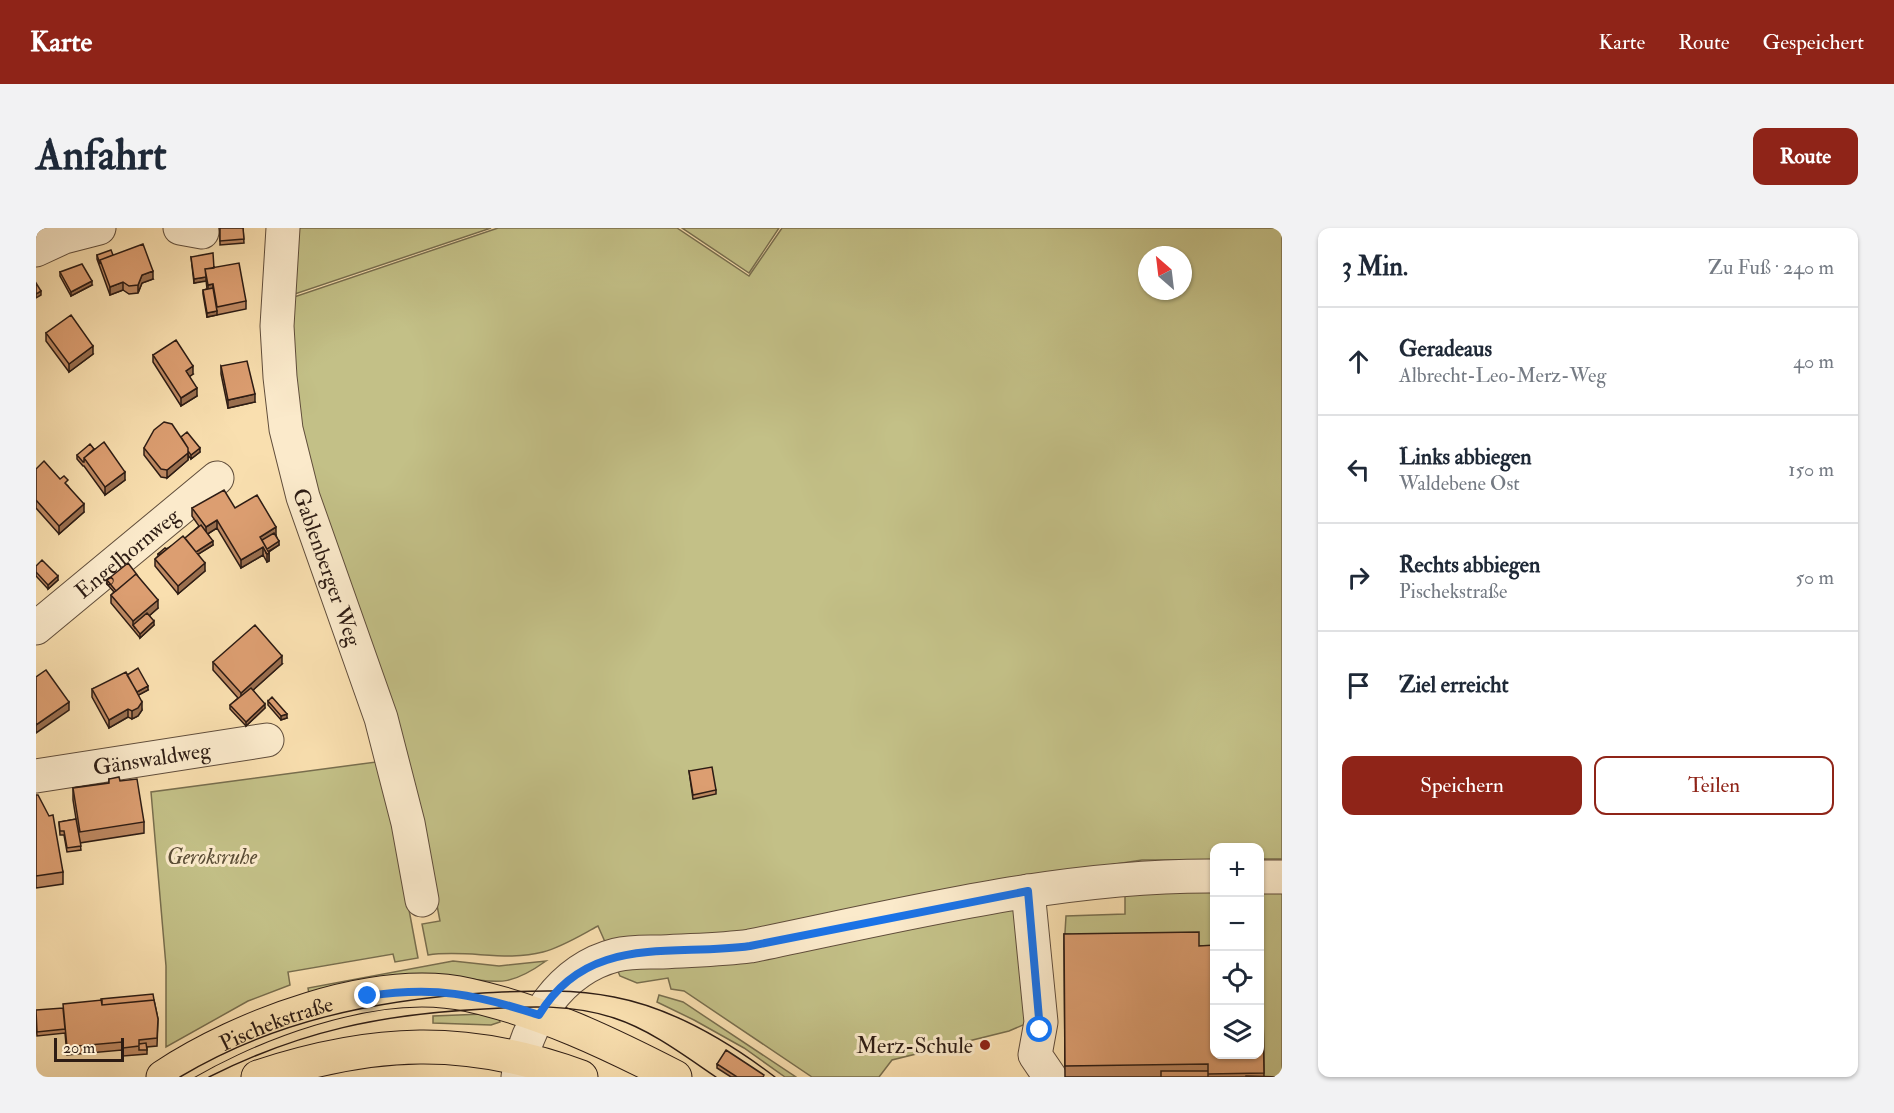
<!DOCTYPE html>
<html lang="de">
<head>
<meta charset="utf-8">
<style>
  :root { --surface:#fff; --page:#f2f2f3; --text:#1f2937; --muted:#747a83; --line:#e0e1e3; --accent:#8f2418 }
  body { margin:0; font-family:"IM FELL Double Pica",serif; background:var(--page); color:var(--text) }
  .controls { position:absolute; right:18px; bottom:18px; display:grid; overflow:hidden; border-radius:12px; box-shadow:0 2px 4px #0004 }
  .controls button { width:54px; height:54px; display:grid; place-items:center; padding:0; border:0; border-bottom:2px solid var(--line); background:var(--surface); color:var(--text); font:30px sans-serif }
  .compass { position:absolute; left:1102px; top:18px; width:54px; height:54px; border-radius:50%; background:var(--surface); box-shadow:0 2px 4px #0004; rotate:332deg }
  .scale { position:absolute; left:18px; bottom:15px; width:70px; box-sizing:border-box; padding-left:6px; border:3px solid #2d1c14; border-top:0; font-size:16px; line-height:21px; white-space:nowrap; color:#2d1c14; -webkit-text-stroke:4px #fbeacb; paint-order:stroke }
  .stop { position:absolute; width:18px; height:18px; margin:-14px; border:4px solid #1a73e8; border-radius:50%; background:#fff }
  .stop.end { background:#1a73e8; border-color:#fff; box-shadow:0 2px 6px #0008 }
  .list { margin:0; padding:0; list-style:none }
  h2 { display:flex; justify-content:space-between; align-items:center; height:78px; margin:0; padding:0 24px; font-size:26px }
  h2 small { font-size:20px; font-weight:400; color:var(--muted) }
  .list li { display:grid; grid-template-columns:39px 1fr auto; gap:18px; align-items:center; box-sizing:border-box; height:108px; padding:0 24px; border-top:2px solid var(--line) }
  .list b { display:block; font-size:22px; white-space:nowrap }
  .list p { margin:0; font-size:20px; white-space:nowrap; color:var(--muted) }
  .list em { font-size:20px; font-style:normal; color:var(--muted) }
  .actions { display:flex; gap:12px; padding:18px 24px }
  .actions a { flex:1; padding:14px 0; border:2px solid var(--accent); border-radius:12px; text-align:center; font-size:21px; color:var(--accent) }
  .actions .main { background:var(--accent); color:#fff }
  .icon { flex:none; width:33px; height:33px; fill:none; stroke:currentColor; stroke-width:2; stroke-linecap:round; stroke-linejoin:round }
  .map { position:relative; flex:none; width:1246px; height:849px; overflow:hidden; border-radius:12px }
  header { display:flex; align-items:center; gap:36px; box-sizing:border-box; height:84px; padding:0 30px; background:var(--accent); color:#fff }
  header strong { font-size:28px }
  nav { display:flex; gap:33px; margin-inline-start:auto; font-size:21px }
  .intro { display:flex; align-items:center; justify-content:space-between; box-sizing:border-box; height:144px; padding:0 36px }
  h1 { margin:0; font-size:42px }
  .button { padding:15px 27px; border-radius:12px; background:var(--accent); color:#fff; font-size:21px; font-weight:700 }
  main { display:flex; gap:36px; padding:0 36px }
  aside { flex:1; background:var(--surface); border-radius:12px; box-shadow:0 2px 4px #0004 }
  .map>svg:first-child { display:block }
  .green { fill:#c3c087; stroke:#786e4e; stroke-width:1.5; fill-rule:evenodd }
  .lines { fill:none; stroke-linecap:round; stroke-linejoin:round }
  .minor-casing { stroke:#604d3b; stroke-width:35 }
  .major-casing { stroke:#2d1c14; stroke-width:35 }
  .minor { stroke:#fbeacb; stroke-width:33 }
  .major { stroke:#f9dfaf; stroke-width:33 }
  .tram { stroke:#2d1c14; stroke-width:1.5 }
  .wall { fill:#bd8861; stroke:#2d1c14; stroke-width:1.5 }
  .shaded-wall { fill:#9a6f4f; stroke:#2d1c14; stroke-width:1.5 }
  .building { fill:#dc9e71; stroke:#2d1c14; stroke-width:1.5 }
  .route { stroke:#1a73e8; stroke-width:8 }
  .poi-dot { fill:#8f2418; stroke:#fbeacb; stroke-width:2 }
  .labels { text-anchor:middle; stroke-width:6; stroke-linejoin:round; paint-order:stroke }
  .street-label { font-size:22px; fill:#2d1c14; stroke:#fbeacb }
  .park-label { font-size:22px; font-style:italic; fill:#5a4d36; stroke:#fbeacb }
  .poi-label { font-size:22px; fill:#2d1c14; stroke:#fbeacb; text-anchor:end }
</style>
</head>
<body>
<header>
<strong>Karte</strong>
<nav><a>Karte</a><a>Route</a><a>Gespeichert</a></nav>
</header>
<div class="intro"><h1>Anfahrt</h1><a class="button">Route</a></div>
<main>
<div class="map">
<svg width="1246" height="849" viewBox="0 0 1246 849">
  <rect width="100%" height="100%" fill="#f9dfaf"/>
  <filter id="stains"><feTurbulence type="fractalNoise" baseFrequency=".00333" numOctaves="4"/><feColorMatrix values="0 0 0 0 .2 0 0 0 0 .09 0 0 0 0 .02 0 0 0 .5 -.17"/></filter>
  <radialGradient id="worn" r=".72"><stop offset=".6" stop-color="#630" stop-opacity="0"/><stop offset="1" stop-color="#630" stop-opacity=".3"/></radialGradient>
  <path class="green" d="M252 0H455L247 70Z
    M462 0H641L713 48 746 0H1246V631H1224V620H1178V632H1106L988 650 1001 791 973 803 856 832 843 849H776L648 763 635 761 632 750 601 755 584 748 562 698C545 707 526 719 507 724 470 734 430 721 392 727L386 696 404 693 385 593 265 235 250 142 258 69ZM1111 27H1147V63H1111Z
    M646 0H743L713 45Z
    M340 534 360 612 382 730 359 734 357 726 252 744 254 757 212 773 130 819V738L115 564Z
    M1089 659 1178 662V732L1028 721 1030 688 1089 686Z
    M1224 664 1246 665V849H1227Z
    M417 733 463 738 510 733C461 768 454 747 405 750 361 754 317 761 273 766L272 760Z
    M623 767 647 774 760 849H749L708 820 658 792 621 774Z
    M448 786 463 790 464 794 455 797 397 795V788Z"/>
  <g class="lines">
    <defs>
      <g id="minor">
        <path d="M144 0 166 4"/>
        <path id="s1" d="M247 0 241 98 244 149 250 201 267 269 345 490 372 595 386 672"/>
        <path d="M0 22 28 9 63 0"/>
        <path id="s2" d="M0 400 181 250"/>
        <path id="s3" d="M0 548 231 512"/>
        <path d="M1224 649H1246"/>
        <path d="M992 663 1005 794 999 827 1014 849"/>
        <path d="M482 849C489 795 525 741 580 727 595 723 611 724 626 724 656 722 684 722 714 718 866 687 1022 647 1178 648"/>
      </g>
      <g id="major">
        <path id="s4" d="M127 849C204 798 340 746 433 767 506 783 573 815 639 849"/>
        <path d="M222 849C337 811 431 807 545 849"/>
      </g>
    </defs>
    <use href="#minor" class="minor-casing"/>
    <use href="#major" class="major-casing"/>
    <use href="#minor" class="minor"/>
    <use href="#major" class="major"/>
    <path class="tram" d="M144 849C237 793 340 772 447 765 491 763 535 760 578 769 636 780 693 814 739 849
      M173 849C264 803 347 786 448 781 492 778 536 776 578 790 615 802 649 828 680 849"/>
  </g>
  <path class="wall" d="M184 0H207L208 15 184 17Z
    M61 27H77L117 51 106 55 102 65 93 66 87 62 74 67 61 31Z
    M155 29 178 40 210 73V81L171 89 167 66V62L171 61 170 52 158 55Z
    M24 44 56 57 35 68 24 48Z
    M10 105 57 126 33 144 10 113Z
    M117 127 157 146 153 148 161 168 145 178 117 134Z
    M185 138 219 174 192 180 185 146Z
    M145 209 164 224 155 231 152 227V232L131 250 125 249 108 227V220Z
    M58 221 89 252 69 267 48 238H47L41 231V227Z
    M0 241 24 251 32 258 48 284 23 306 0 280Z
    M156 280H199L240 307 243 317 233 324V333L231 334 227 327 205 340 181 300 172 306 177 317 162 326 169 343 142 366 119 338V331L122 328V326L149 310 163 298 156 288Z
    M0 338 22 352 12 361 0 348Z
    M102 349 122 380 113 388 118 397 104 410 75 375V367L78 364 71 356V352Z
    M177 434 246 436 217 462 229 480 210 498 194 481V477L202 470 177 442Z
    M91 447 112 462 102 467 106 482 102 488 96 491 92 489 73 500 56 469V461Z
    M232 473 251 490 245 492 232 477Z
    M653 543 680 562V566L657 571Z
    M73 551 84 553 108 594V605L44 615 45 622 31 624 28 607H24L23 594 40 591 37 572V560L73 555Z
    M0 567 27 644V656L0 660Z
    M1028 706 1163 718 1226 717 1228 849H1246H1029Z
    M118 772 122 791 121 818 111 819V826L87 828 86 822 31 827 29 805 1 808 0 796Z
    M681 836 728 849H695L681 840Z"/>
  <path class="shaded-wall" d="M117 43V51L106 55 102 65V57L106 47Z
    M170 49V53L158 55V51Z
    M56 53V57L35 68V64Z
    M87 54V62L74 67V59Z
    M177 56V64L172 65V57Z
    M5 63V67L0 70V66Z
    M181 83V87L171 89V85Z
    M57 118V126L33 144V136Z
    M157 138V146L150 151V143Z
    M161 160V168L145 178V170Z
    M219 166V174L192 180V172Z
    M164 220V224L155 231V227Z
    M152 225V232L131 250V242Z
    M89 244V252L69 267V259Z
    M48 276V284L23 306V298Z
    M181 292V300L170 307V299Z
    M240 299V307L226 315 224 309Z
    M177 313V317L158 329V325Z
    M243 313V317L230 325 229 322Z
    M227 319V327L205 340V332Z
    M233 325V333L231 334V326Z
    M169 335V343L142 366V358Z
    M22 348V352L12 361V357Z
    M122 372V380L99 400 97 397V393Z
    M118 393V397L104 410V406Z
    M246 428V436L205 473V465Z
    M112 458V462L99 469V465Z
    M33 474V482L0 505V497Z
    M106 474V482L102 488 96 491V483Z
    M229 476V480L210 498V494Z
    M92 481V489L73 500V492Z
    M251 486V490L245 492V488Z"/>
  <path class="building" d="M184 0H207L208 11 184 13Z
    M107 16 117 43 106 47 102 57 93 58 87 54 74 59 64 32Z
    M75 22 77 27 64 32V36L61 27Z
    M177 25 178 40 169 41 170 49 158 51 155 29Z
    M203 35 210 73 181 79 177 56 172 57 169 41Z
    M46 36 56 53 35 64 24 44Z
    M0 55 5 63 0 66Z
    M177 60 181 83 171 85 167 62Z
    M35 87 57 118 33 136 10 105Z
    M140 112 157 138 150 143 161 160 145 170 117 127Z
    M211 133 219 166 192 172 185 138Z
    M128 194 136 196 152 220V225L131 242 125 241 108 220 118 202Z
    M151 204 164 220 155 227 152 223V220L145 209Z
    M68 214 89 244 69 259 48 230Z
    M54 216 58 221 48 230V234H47L41 227Z
    M8 233 24 251 28 248 32 252 29 255 48 276 23 298 0 272V241Z
    M188 262 199 280 221 267 240 299 224 309 233 325 231 326 227 319 205 332 181 292 170 299 156 280Z
    M165 297 177 313 160 324 149 310Z
    M238 305 243 313 231 321 226 312Z
    M147 308 169 335 142 358 119 331Z
    M129 320 131 321 123 327 122 326Z
    M6 332 22 348 12 357 0 344V338Z
    M92 335 102 348 100 346 80 363 71 352Z
    M100 346 122 372 97 393 75 367Z
    M111 385 118 393 104 406 97 397Z
    M219 397 246 428 205 465 177 434Z
    M102 440 112 458 101 464 91 447Z
    M10 442 33 474 0 497V449Z
    M90 444 106 474 102 480 96 483 92 481 73 492 56 461Z
    M215 460 229 476 210 494 194 477Z
    M236 469 251 486 245 488 232 473Z
    M676 539 680 562 657 567 653 543Z
    M83 549 84 553 101 551 108 594 44 604 37 560 73 555V551Z
    M0 567H2L13 588 17 587 27 644 0 648Z
    M40 591 45 618 31 620 28 603H24L23 594Z
    M1163 704V718L1179 717V826H1224V717H1226L1228 845 1172 846V836L1029 838 1028 706Z
    M117 766 118 772 66 777 65 771Z
    M66 772V777L118 772 122 791 121 810 103 812V818L87 820 86 814 31 819 27 776Z
    M27 780 29 801 1 804 0 782Z
    M110 815 111 822H103V816Z
    M690 822 728 847 727 849H701L681 836Z
    M1125 843H1172V849H1125Z
    M1210 848 1246 849H1210Z"/>
  <g class="lines">
    <path class="route" d="M332 768C399 758 439 766 503 787 552 705 635 729 714 718L992 663 1004 802"/>
  </g>
  <circle class="poi-dot" cx="949" cy="817" r="6"/>
  <g class="labels">
    <g class="street-label">
      <text dy="8" stroke="none"><textPath href="#s2" startOffset="118">Engelhornweg</textPath></text>
      <text dy="8" stroke="none"><textPath href="#s1" startOffset="346">Gablenberger Weg</textPath></text>
      <text dy="8" stroke="none"><textPath href="#s3" startOffset="117">Gänswaldweg</textPath></text>
      <text dy="8" stroke="none"><textPath href="#s4" startOffset="126">Pischekstraße</textPath></text>
    </g>
    <g class="park-label">
      <text x="176" y="636">Geroksruhe</text>
    </g>
    <g class="poi-label">
      <text x="937" y="825">Merz-Schule</text>
    </g>
  </g>
  <rect width="100%" height="100%" filter="url(#stains)"/>
  <rect width="100%" height="100%" fill="url(#worn)"/>
</svg>
<div class="controls">
<button>+</button>
<button>−</button>
<button><svg class="icon" aria-label="locate" viewBox="0 0 24 24"><circle cx="12" cy="12" r="6"/><path d="M12 2v4M12 18v4M2 12h4M18 12h4"/></svg></button>
<button><svg class="icon" aria-label="layers" viewBox="0 0 24 24"><path d="M12 4l9 5-9 5-9-5zM3 14l9 5 9-5"/></svg></button>
</div>
<svg class="compass" viewBox="-18 -18 36 36"><path d="M0-13l5 13h-10z" fill="#e53935"/><path d="M0 13l5-13h-10z" fill="#747a83"/></svg>
<div class="scale">20 m</div>
<div class="stop" style="left:1004px;top:802px"></div>
<div class="stop end" style="left:332px;top:768px"></div>
</div>
<aside>
<h2>3 Min.<small>Zu Fuß · 240 m</small></h2>
<ul class="list">
<li><svg class="icon" aria-label="ahead" viewBox="0 0 24 24"><path d="M12 20V5M6 11l6-6 6 6"/></svg><div><b>Geradeaus</b><p>Albrecht-Leo-Merz-Weg</p></div><em>40 m</em></li>
<li><svg class="icon" aria-label="left" viewBox="0 0 24 24"><path d="M17 20v-9H6M10 6l-5 5 5 5"/></svg><div><b>Links abbiegen</b><p>Waldebene Ost</p></div><em>150 m</em></li>
<li><svg class="icon" aria-label="right" viewBox="0 0 24 24"><path d="M7 20v-9h11M14 6l5 5-5 5"/></svg><div><b>Rechts abbiegen</b><p>Pischekstraße</p></div><em>50 m</em></li>
<li><svg class="icon" aria-label="arrive" viewBox="0 0 24 24"><path d="M6 21V4h12l-3 4 3 4H6"/></svg><div><b>Ziel erreicht</b></div></li>
</ul>
<div class="actions"><a class="main">Speichern</a><a>Teilen</a></div>
</aside>
</main>
</body>
</html>
